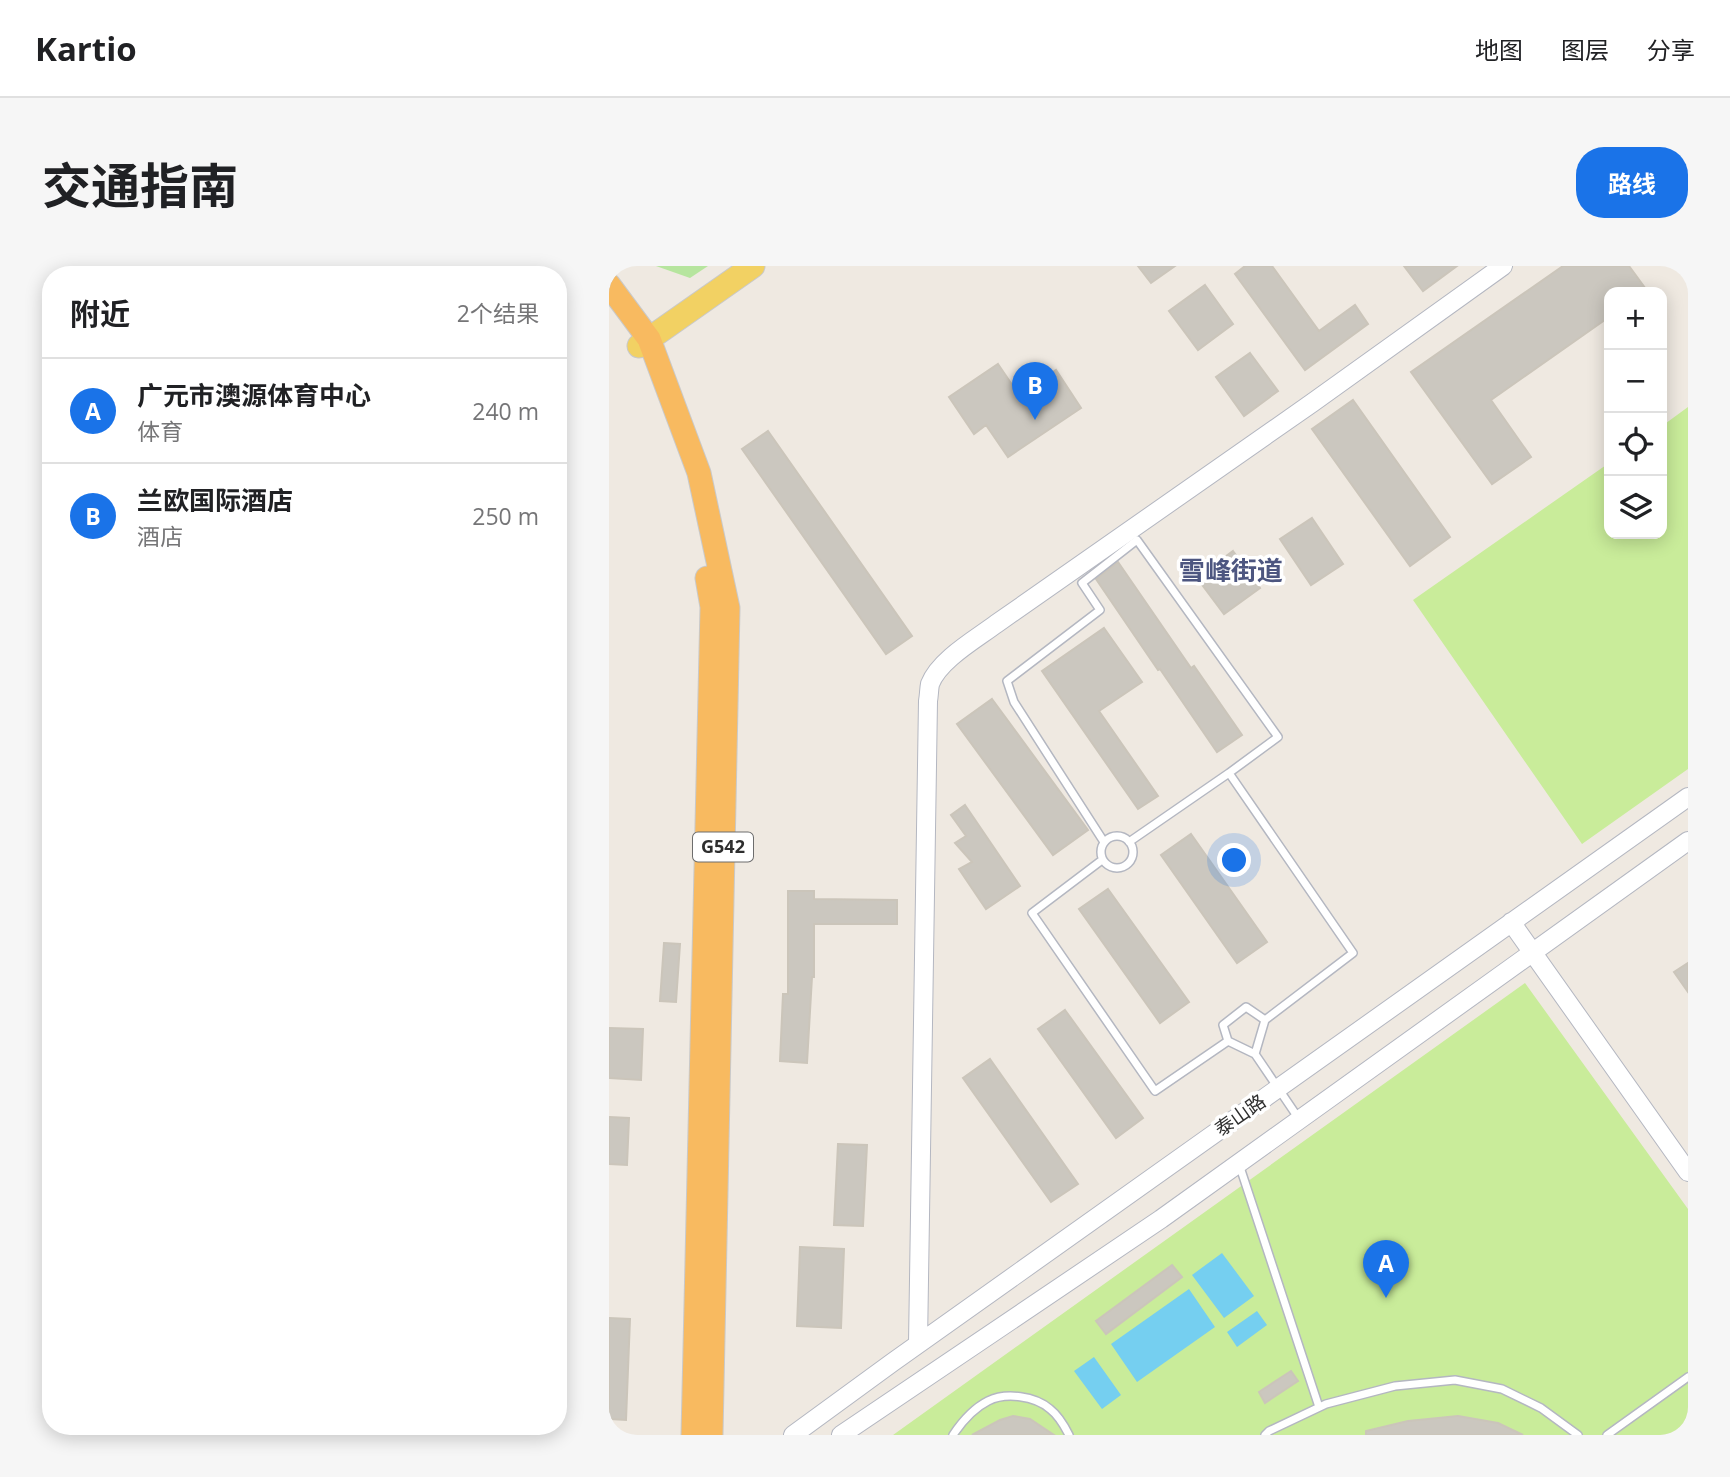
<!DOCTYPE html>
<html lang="zh">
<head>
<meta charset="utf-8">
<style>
  :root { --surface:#fff; --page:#f6f6f6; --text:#202124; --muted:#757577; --line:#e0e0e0; --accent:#1a73e8 }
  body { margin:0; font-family:"Open Sans","Noto Sans SC",sans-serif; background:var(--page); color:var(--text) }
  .controls { position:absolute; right:21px; top:21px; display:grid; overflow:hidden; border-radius:14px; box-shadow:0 4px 18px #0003 }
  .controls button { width:63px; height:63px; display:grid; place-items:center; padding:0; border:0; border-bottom:2px solid var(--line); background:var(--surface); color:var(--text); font:35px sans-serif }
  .you { position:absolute; left:626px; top:595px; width:24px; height:24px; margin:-18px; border:5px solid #fff; border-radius:50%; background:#1a73e8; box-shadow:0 0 0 10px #1a73e833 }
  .badge { display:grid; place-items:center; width:46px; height:46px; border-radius:50%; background:var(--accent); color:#fff; font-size:23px; font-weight:700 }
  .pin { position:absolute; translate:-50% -58px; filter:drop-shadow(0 2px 4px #0008) }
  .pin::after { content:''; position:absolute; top:37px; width:24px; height:21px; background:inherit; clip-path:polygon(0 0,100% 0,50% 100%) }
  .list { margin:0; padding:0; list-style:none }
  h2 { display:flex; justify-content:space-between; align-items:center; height:91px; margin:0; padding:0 28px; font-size:30px }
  h2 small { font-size:23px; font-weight:400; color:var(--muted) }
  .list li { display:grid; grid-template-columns:46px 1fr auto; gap:21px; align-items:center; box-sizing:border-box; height:105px; padding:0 28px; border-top:2px solid var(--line) }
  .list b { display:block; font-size:26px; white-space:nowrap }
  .list p { margin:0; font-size:23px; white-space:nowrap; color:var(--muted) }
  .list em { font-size:23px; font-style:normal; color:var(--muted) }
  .icon { flex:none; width:38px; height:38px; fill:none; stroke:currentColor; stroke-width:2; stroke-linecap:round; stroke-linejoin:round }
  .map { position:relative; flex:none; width:1079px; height:1169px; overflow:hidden; border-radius:28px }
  header { display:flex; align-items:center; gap:42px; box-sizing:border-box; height:98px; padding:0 35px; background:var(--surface); border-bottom:2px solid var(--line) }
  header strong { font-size:33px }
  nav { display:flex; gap:38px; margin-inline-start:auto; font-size:24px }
  .intro { display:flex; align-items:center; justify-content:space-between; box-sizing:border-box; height:168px; padding:0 42px }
  h1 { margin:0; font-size:49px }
  .button { padding:18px 32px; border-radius:28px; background:var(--accent); color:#fff; font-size:24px; font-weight:700 }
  main { display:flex; gap:42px; padding:0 42px }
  aside { flex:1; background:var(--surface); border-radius:28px; box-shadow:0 4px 18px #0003 }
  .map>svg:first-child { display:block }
  .green { fill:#b6e59e }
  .pitch { fill:#c9ec9a }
  .water { fill:#75cff0 }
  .building { fill:#cbc7bf; stroke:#cbc5ba; stroke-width:2 }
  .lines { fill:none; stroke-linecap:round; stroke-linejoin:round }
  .service-casing { stroke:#b4b7c1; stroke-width:10 }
  .tertiary-casing { stroke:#b4b7c1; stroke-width:20 }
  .primary-casing { stroke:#c9c9c9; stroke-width:25 }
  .trunk-casing { stroke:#c9c9c9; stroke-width:25 }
  .service { stroke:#fff; stroke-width:7 }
  .tertiary { stroke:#fff; stroke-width:18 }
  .primary { stroke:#f2d163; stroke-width:23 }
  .trunk { stroke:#f8ba60; stroke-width:23 }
  .labels { text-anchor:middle; stroke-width:7; stroke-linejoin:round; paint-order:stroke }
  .shield { fill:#fff; stroke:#6d6d6d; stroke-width:2 }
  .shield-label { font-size:18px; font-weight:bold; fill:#2e2e2e }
  .street-label { font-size:19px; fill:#2e2e2e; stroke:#fff }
  .district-label { font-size:26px; font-weight:bold; fill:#4d5680; stroke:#fff }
</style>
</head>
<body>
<header>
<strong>Kartio</strong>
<nav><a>地图</a><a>图层</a><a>分享</a></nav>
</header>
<div class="intro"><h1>交通指南</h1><a class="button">路线</a></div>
<main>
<aside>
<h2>附近<small>2个结果</small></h2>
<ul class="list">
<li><span class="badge">A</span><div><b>广元市澳源体育中心</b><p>体育</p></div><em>240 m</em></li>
<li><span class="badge">B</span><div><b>兰欧国际酒店</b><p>酒店</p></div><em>250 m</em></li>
</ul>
</aside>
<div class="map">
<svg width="1079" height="1169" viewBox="0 0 1079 1169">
  <rect width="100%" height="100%" fill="#efe9e1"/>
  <path class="green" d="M47 0H99L81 12Z"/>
  <path class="pitch" d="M1079 141V503L973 578 804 334 1000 197V268H1053V160Z
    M916 717 1079 943V1169H284Z"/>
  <path class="water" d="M613 987 645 1030 615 1052 583 1009Z
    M580 1023 606 1061 528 1116 502 1078Z
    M648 1045 658 1059 628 1081 618 1066Z
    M485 1091 512 1129 493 1143 465 1105Z"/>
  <path class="building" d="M529 0H566L542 17Z
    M636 0H663L710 65 746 39 759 58 696 104 626 8Z
    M795 0H848L814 25Z
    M954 0H1020L1039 26H1000V51L882 134 922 191 883 218 802 106Z
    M596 19 624 58 589 84 560 45Z
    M641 87 669 125 635 150 607 111Z
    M389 98 410 129 447 104 472 142 399 191 377 159 365 168 340 131Z
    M744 134 841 271 801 300 703 163Z
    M159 165 303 370 277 388 133 183Z
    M703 252 734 298 702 319 671 273Z
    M624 285 651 322 615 348 588 312Z
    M509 296 582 402 585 400 633 469 608 486 551 403 549 404 487 313Z
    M495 362 533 416 490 445 549 530 529 543 433 405Z
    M383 433 479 564 444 589 348 458Z
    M356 539 411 620 377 643 350 603 363 596 346 577 357 570 342 549Z
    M582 568 658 676 628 697 552 589Z
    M499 623 580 736 551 757 470 643Z
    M179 625H205V633L288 634V658H205V711H203L198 797 171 795 174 728H179Z
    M55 677 71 678 67 736 51 735Z
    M1079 697V726L1065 706Z
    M456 744 534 852 507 872 429 763Z
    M0 762 34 763 32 814 0 812Z
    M381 793 469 918 442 936 354 812Z
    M0 851 20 852 18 899 0 898Z
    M229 878 258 879 254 960 225 959Z
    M191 981 235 983 232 1062 188 1060Z
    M563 999 573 1011 497 1068 487 1055Z
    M0 1052 21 1053 17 1154 0 1153Z
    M682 1105 689 1115 656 1137 650 1126Z
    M404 1150 421 1153 445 1169H363L391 1154Z
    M849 1150 889 1157 914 1169H757V1165L799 1155Z"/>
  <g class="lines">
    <defs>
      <path id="service" d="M492 586a16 16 0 1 1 32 0a16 16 0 1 1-32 0Z
        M495 576 405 436 398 415 491 344 473 317 528 274 669 471 620 507
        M493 594 423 647 546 825 619 775 614 759 637 741 656 754 744 687 620 507 520 576
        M619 775 646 788 656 754
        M646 788 690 853
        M630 898 710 1141
        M344 1169C352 1157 365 1142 379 1135 397 1126 426 1130 441 1143 450 1150 455 1159 460 1169
        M656 1169 660 1165 717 1138 786 1120 846 1114 893 1123 932 1142 969 1169
        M998 1169 1079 1111"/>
      <path id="tertiary" d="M902 656 1079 906
        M309 1078 319 435C320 430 320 423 321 418 330 394 367 373 387 358L703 137 894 0
        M184 1169 284 1096 1079 531
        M232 1169 552 953 1079 575"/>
      <path id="primary" d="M30 80 144 0"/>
      <path id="trunk" d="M0 19 40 73 90 207 119 342 102 1169
        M84 1169 103 341 98 312"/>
    </defs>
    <use href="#service" class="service-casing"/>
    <use href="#tertiary" class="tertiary-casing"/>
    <use href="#primary" class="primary-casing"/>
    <use href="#trunk" class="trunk-casing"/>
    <use href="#service" class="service"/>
    <use href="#tertiary" class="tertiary"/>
    <use href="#primary" class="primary"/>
    <use href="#trunk" class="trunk"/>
  </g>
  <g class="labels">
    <rect class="shield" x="84" y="566.5" width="60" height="29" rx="5"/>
    <g class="shield-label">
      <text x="114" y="587">G542</text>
    </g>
    <g class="street-label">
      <text transform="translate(631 849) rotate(-35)" y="7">泰山路</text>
    </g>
    <g class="district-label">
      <text x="622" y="314">雪峰街道</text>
    </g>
  </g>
</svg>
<div class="controls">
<button>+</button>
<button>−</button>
<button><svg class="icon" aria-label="locate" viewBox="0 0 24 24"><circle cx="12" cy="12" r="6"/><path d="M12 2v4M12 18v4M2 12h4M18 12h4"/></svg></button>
<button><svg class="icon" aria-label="layers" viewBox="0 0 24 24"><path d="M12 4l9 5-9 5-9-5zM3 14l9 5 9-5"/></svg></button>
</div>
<div class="you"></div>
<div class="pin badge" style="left:777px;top:1032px">A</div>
<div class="pin badge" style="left:426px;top:154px">B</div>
</div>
</main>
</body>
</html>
